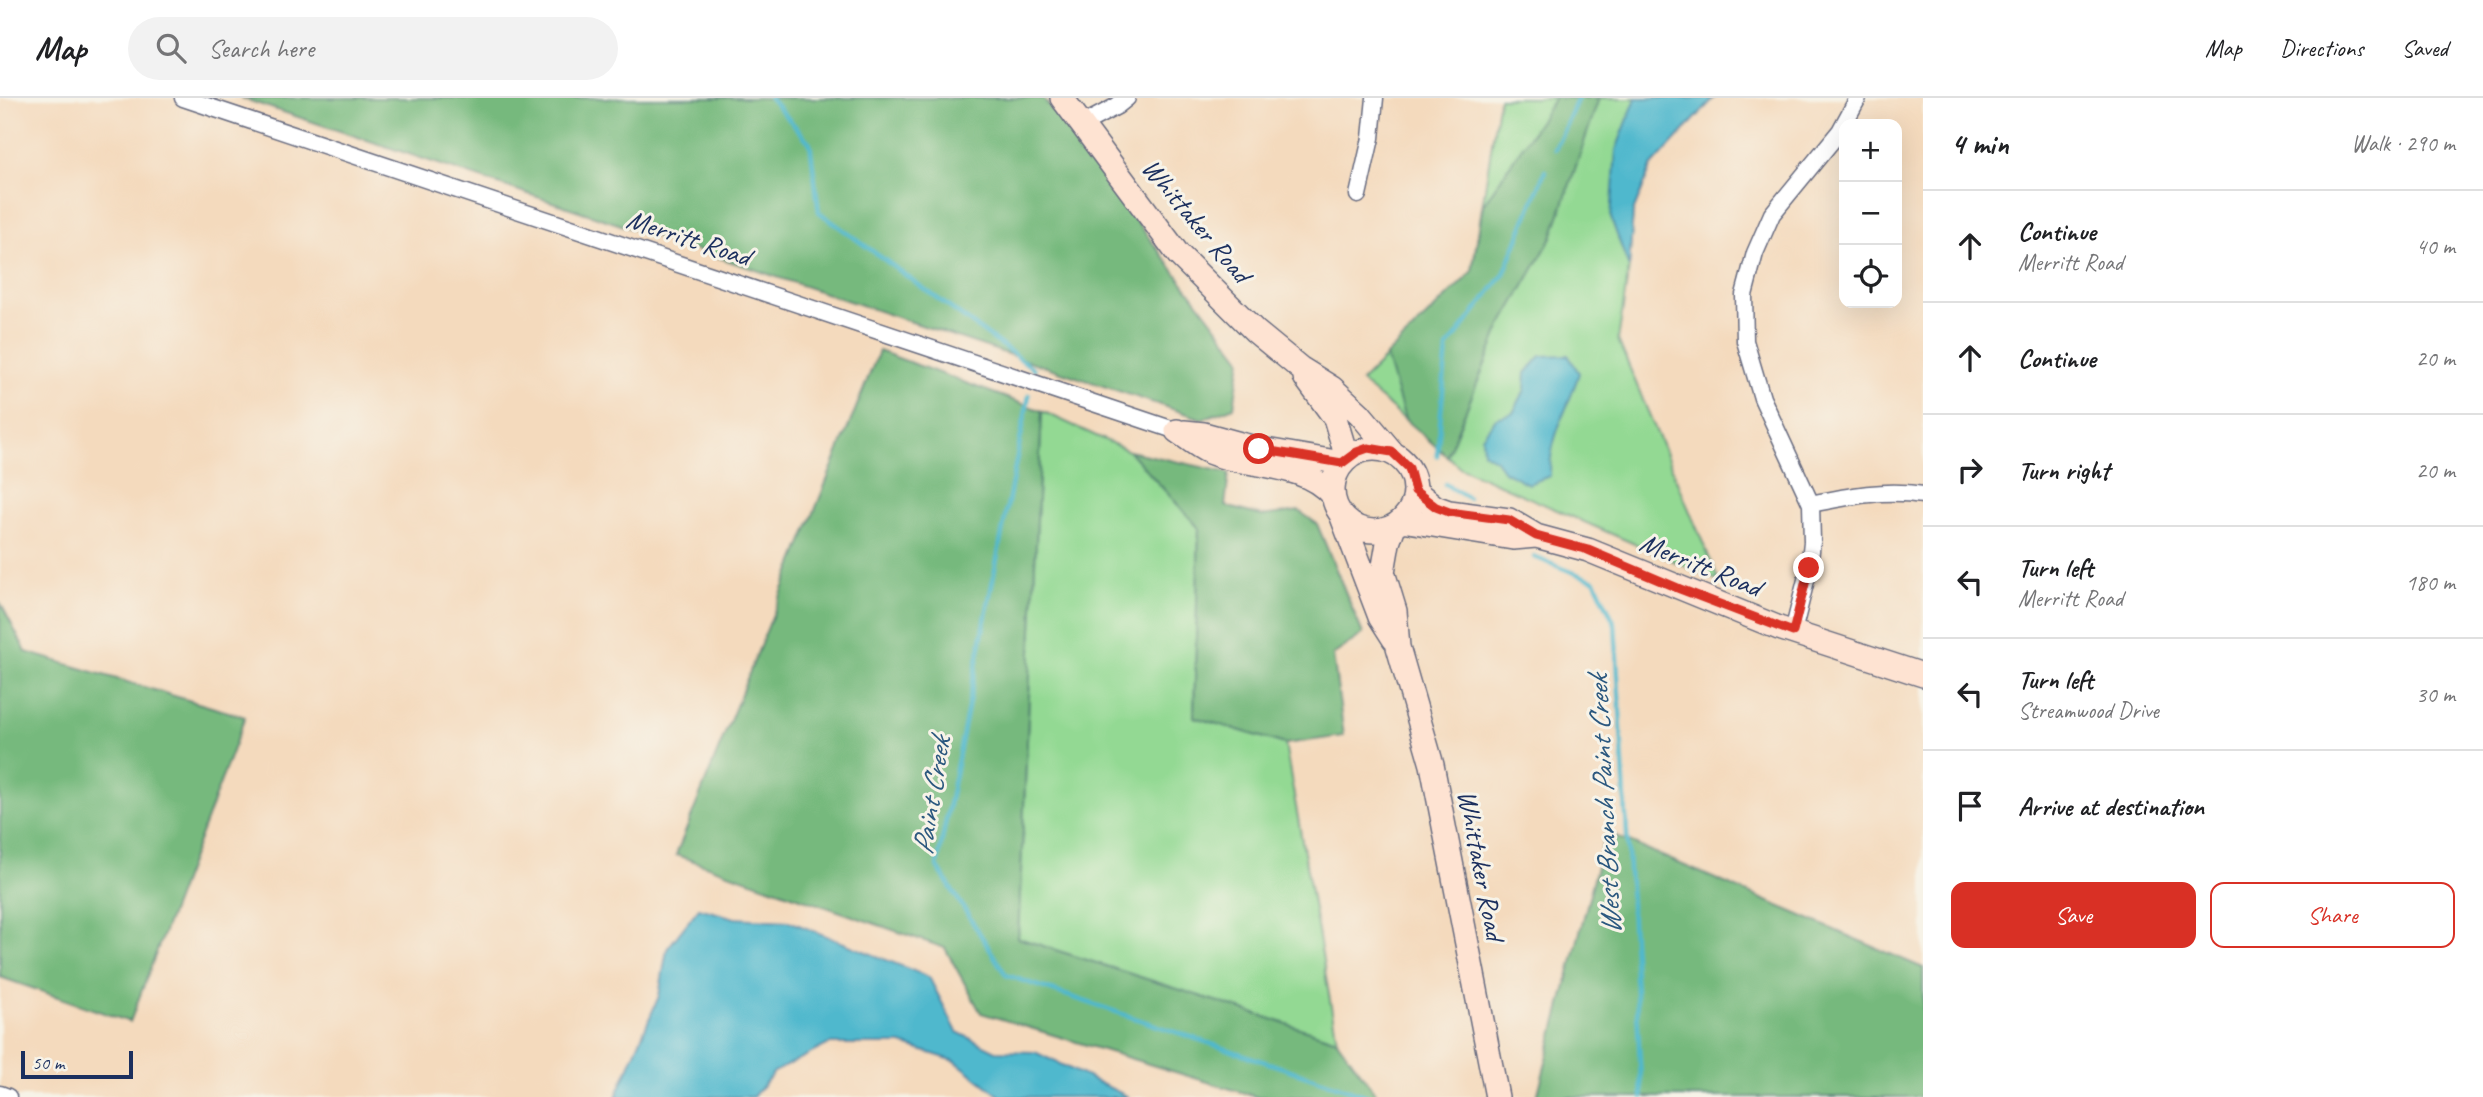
<!DOCTYPE html>
<html lang="en">
<head>
<meta charset="utf-8">
<style>
  :root { --surface:#fff; --page:#f2f2f2; --text:#202124; --muted:#757577; --line:#e0e0e0; --accent:#d93025 }
  body { margin:0; font-family:Caveat,sans-serif; background:var(--page); color:var(--text) }
  .controls { position:absolute; right:21px; top:21px; display:grid; overflow:hidden; border-radius:14px; box-shadow:0 7px 28px #0002 }
  .controls button { width:63px; height:63px; display:grid; place-items:center; padding:0; border:0; border-bottom:2px solid var(--line); background:var(--surface); color:var(--text); font:35px sans-serif }
  .scale { position:absolute; left:21px; bottom:18px; width:112px; box-sizing:border-box; padding-left:7px; border:4px solid #1b2f5e; border-top:0; font-size:19px; line-height:24px; white-space:nowrap; color:#1b2f5e; -webkit-text-stroke:5px #f7f3e8; paint-order:stroke }
  .stop { position:absolute; width:21px; height:21px; margin:-16px; border:5px solid #d93025; border-radius:50%; background:#fff }
  .stop.end { background:#d93025; border-color:#fff; box-shadow:0 2px 7px #0008 }
  .list { margin:0; padding:0; list-style:none }
  h2 { display:flex; justify-content:space-between; align-items:center; height:91px; margin:0; padding:0 28px; font-size:30px }
  h2 small { font-size:23px; font-weight:400; color:var(--muted) }
  .list li { display:grid; grid-template-columns:46px 1fr auto; gap:21px; align-items:center; box-sizing:border-box; height:112px; padding:0 28px; border-top:2px solid var(--line) }
  .list b { display:block; font-size:26px; white-space:nowrap }
  .list p { margin:0; font-size:23px; white-space:nowrap; color:var(--muted) }
  .list em { font-size:23px; font-style:normal; color:var(--muted) }
  .actions { display:flex; gap:14px; padding:21px 28px }
  .actions a { flex:1; padding:16px 0; border:2px solid var(--accent); border-radius:14px; text-align:center; font-size:24px; color:var(--accent) }
  .actions .main { background:var(--accent); color:#fff }
  .icon { flex:none; width:38px; height:38px; fill:none; stroke:currentColor; stroke-width:2; stroke-linecap:round; stroke-linejoin:round }
  .map { position:relative; flex:none; width:1923px; height:999px; overflow:hidden }
  header { display:flex; align-items:center; gap:42px; box-sizing:border-box; height:98px; padding:0 35px; background:var(--surface); border-bottom:2px solid var(--line) }
  header strong { font-size:33px }
  nav { display:flex; gap:38px; margin-inline-start:auto; font-size:24px }
  .search { width:490px; height:63px; background:var(--page); display:flex; align-items:center; gap:18px; box-sizing:border-box; padding:0 24px; border-radius:38px; color:var(--muted); font-size:26px }
  main { display:flex }
  aside { flex:1; background:var(--surface) }
  .map>svg:first-child { display:block }
  .green { fill:#93d993; stroke:#578478; stroke-width:2 }
  .forest { fill:#76b97d; stroke:#48746e; stroke-width:2 }
  .water { fill:#4fb8cd; stroke:#357496; stroke-width:2 }
  .lines { fill:none; stroke-linecap:round; stroke-linejoin:round }
  .stream { stroke:#4fb8cd; stroke-width:4.5 }
  .street-casing { stroke:#676b7f; stroke-width:19 }
  .secondary-casing { stroke:#676b7f; stroke-width:26 }
  .street { stroke:#fff; stroke-width:16 }
  .secondary { stroke:#fee3d2; stroke-width:23 }
  .route { stroke:#d93025; stroke-width:9 }
  .labels { text-anchor:middle; stroke-width:6; stroke-linejoin:round; paint-order:stroke }
  .street-label { font-size:28px; fill:#1b2f5e; stroke:#f7f3e8 }
  .water-label { font-size:30px; font-style:italic; fill:#2b587f; stroke:#f7f3e8 }
</style>
</head>
<body>
<header>
<strong>Map</strong>
<div class="search"><svg class="icon" aria-label="search" viewBox="0 0 24 24"><circle cx="10" cy="10" r="6"/><path d="M15 15l6 6"/></svg>Search here</div>
<nav><a>Map</a><a>Directions</a><a>Saved</a></nav>
</header>
<main>
<div class="map">
<svg width="1923" height="999" viewBox="0 0 1923 999">
  <rect width="100%" height="100%" fill="#f7f3e8"/>
  <filter id="ink" filterUnits="userSpaceOnUse"><feTurbulence type="fractalNoise" baseFrequency=".0143" numOctaves="2"/><feDisplacementMap in="SourceGraphic" scale="14" xChannelSelector="R" yChannelSelector="G"/><feConvolveMatrix kernelMatrix="1 2 1 2 8 2 1 2 1" color-interpolation-filters="sRGB"/></filter>
  <filter id="wash" filterUnits="userSpaceOnUse"><feTurbulence type="fractalNoise" baseFrequency=".00686" numOctaves="4" result="noise"/><feDisplacementMap in="SourceGraphic" scale="28" xChannelSelector="R" yChannelSelector="G"/><feGaussianBlur stdDeviation="1.57" result="paint"/><feColorMatrix in="noise" values="0 0 0 0 0 0 0 0 0 0 0 0 0 0 0 0 0 1.4 0 .05"/><feComposite in="paint" operator="in"/></filter>
  <g filter="url(#wash)">
    <rect width="100%" height="100%" fill="#f4dabd"/>
    <path class="green" d="M1499 0H1714L1651 69 1633 114 1629 170 1618 242 1719 483 1461 370 1361 284 1472 174Z
      M1042 313 1129 353 1199 430 1194 619 1285 646 1337 942 1018 840Z"/>
    <path class="forest" d="M241 0H1043L1241 261 1234 309 1202 321Z
      M1555 0H1599L1552 139 1500 230 1447 358 1405 321 1386 258 1472 174 1483 107Z
      M879 253 1042 313 1018 840 1337 942 1378 999H1257L981 915 945 850 676 757Z
      M1129 353 1229 375 1225 408 1262 418 1299 413 1317 426 1363 536 1333 557 1344 638 1285 646 1194 619 1199 430Z
      M0 504 26 554 245 619 130 924 0 879Z
      M1606 734 1923 870V999H1537Z"/>
    <path class="water" d="M1636 0H1714L1651 69 1633 114 1629 170 1611 120 1616 52Z
      M1568 257 1579 275C1568 312 1549 338 1550 378L1528 386 1504 373 1496 362 1483 354 1482 339 1496 320 1513 315 1525 292 1526 275 1541 258Z
      M699 810 735 820 789 823 929 879 957 934 996 953 1035 954 1129 999H1001L955 963 901 946H829L774 974 753 999H616L659 898 667 851Z"/>
    <g class="lines">
      <path class="stream" d="M770 0 810 45 819 114 1034 271
        M1555 51 1578 0
        M1029 297 937 768 1006 877 1370 999
        M1437 358 1447 250 1504 176 1545 73
        M1445 386 1468 400
        M1534 459 1595 483 1615 526 1642 999"/>
    </g>
  </g>
  <g filter="url(#ink)">
    <g class="lines">
      <defs>
        <path id="street" d="M183 0 1177 333
          M1081 27 1117 8 1127 0
          M1358 97 1371 40 1375 0
          M1811 406C1849 398 1885 391 1923 397
          M1793 534 1809 470 1812 444 1811 406 1762 300 1745 243 1744 197 1755 155 1772 116 1840 33 1858 0
          M0 996 8 999"/>
        <path id="secondary" d="M1062 0 1178 156 1255 233 1300 270 1332 290 1360 316 1392 354
          M1305 279 1335 320 1347 360
          M1177 333C1187 340 1198 349 1209 354 1248 370 1303 363 1332 397
          M1184 334 1204 336 1259 351 1342 365
          M1333 392a41 41 0 1 1 82 0a41 41 0 1 1-82 0Z
          M1415 393 1435 409 1449 414 1509 422 1536 438 1588 452 1779 530 1923 577
          M1342 419 1380 519 1394 541
          M1402 422 1513 440 1536 438
          M1394 428 1388 445 1383 474 1395 513 1398 549 1432 667 1497 999"/>
      </defs>
      <use href="#street" class="street-casing"/>
      <use href="#secondary" class="secondary-casing"/>
      <use href="#street" class="street"/>
      <use href="#secondary" class="secondary"/>
    </g>
  </g>
  <g class="lines" filter="url(#ink)">
    <path class="route" d="M1259 351 1342 365 1357 354 1368 350 1392 354 1409 370 1415 393 1436 409 1449 414 1509 422 1536 438 1588 452 1680 491 1793 534 1809 470"/>
  </g>
  <g class="labels">
    <g class="street-label">
      <text transform="translate(1197 122) rotate(50)" y="10">Whittaker Road</text>
      <text transform="translate(689 139) rotate(18)" y="10">Merritt Road</text>
      <text transform="translate(1701 466) rotate(22)" y="10">Merritt Road</text>
      <text transform="translate(1482 767) rotate(79)" y="10">Whittaker Road</text>
    </g>
    <g class="water-label">
      <text transform="translate(931 698) rotate(-81)" y="10">Paint Creek</text>
      <text transform="translate(1604 707) rotate(-93)" y="10">West Branch Paint Creek</text>
    </g>
  </g>
</svg>
<div class="controls">
<button>+</button>
<button>−</button>
<button><svg class="icon" aria-label="locate" viewBox="0 0 24 24"><circle cx="12" cy="12" r="6"/><path d="M12 2v4M12 18v4M2 12h4M18 12h4"/></svg></button>
</div>
<div class="scale">50 m</div>
<div class="stop" style="left:1259px;top:351px"></div>
<div class="stop end" style="left:1809px;top:470px"></div>
</div>
<aside>
<h2>4 min<small>Walk · 290 m</small></h2>
<ul class="list">
<li><svg class="icon" aria-label="ahead" viewBox="0 0 24 24"><path d="M12 20V5M6 11l6-6 6 6"/></svg><div><b>Continue</b><p>Merritt Road</p></div><em>40 m</em></li>
<li><svg class="icon" aria-label="ahead" viewBox="0 0 24 24"><path d="M12 20V5M6 11l6-6 6 6"/></svg><div><b>Continue</b></div><em>20 m</em></li>
<li><svg class="icon" aria-label="right" viewBox="0 0 24 24"><path d="M7 20v-9h11M14 6l5 5-5 5"/></svg><div><b>Turn right</b></div><em>20 m</em></li>
<li><svg class="icon" aria-label="left" viewBox="0 0 24 24"><path d="M17 20v-9H6M10 6l-5 5 5 5"/></svg><div><b>Turn left</b><p>Merritt Road</p></div><em>180 m</em></li>
<li><svg class="icon" aria-label="left" viewBox="0 0 24 24"><path d="M17 20v-9H6M10 6l-5 5 5 5"/></svg><div><b>Turn left</b><p>Streamwood Drive</p></div><em>30 m</em></li>
<li><svg class="icon" aria-label="arrive" viewBox="0 0 24 24"><path d="M6 21V4h12l-3 4 3 4H6"/></svg><div><b>Arrive at destination</b></div></li>
</ul>
<div class="actions"><a class="main">Save</a><a>Share</a></div>
</aside>
</main>
</body>
</html>
